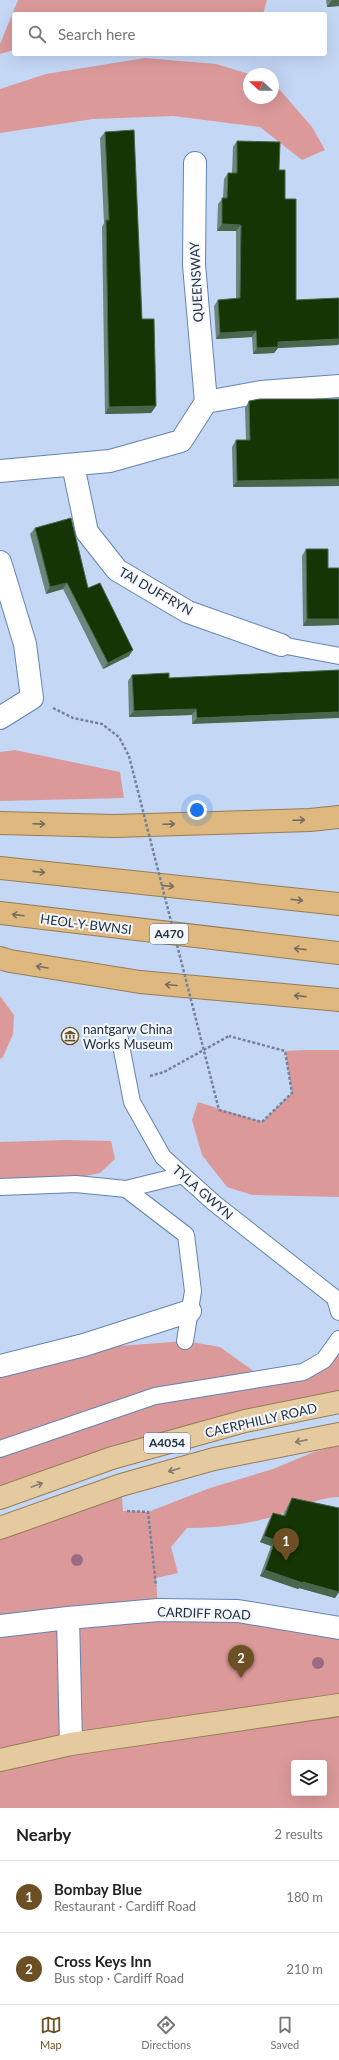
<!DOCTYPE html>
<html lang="en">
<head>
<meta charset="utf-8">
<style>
  :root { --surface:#fff; --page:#f6f6f6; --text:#222; --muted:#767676; --line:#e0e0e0; --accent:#6c5023 }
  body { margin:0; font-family:Lato,sans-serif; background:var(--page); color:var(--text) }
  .controls { position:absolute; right:12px; bottom:12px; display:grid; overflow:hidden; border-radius:4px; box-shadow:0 4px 16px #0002 }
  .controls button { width:36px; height:36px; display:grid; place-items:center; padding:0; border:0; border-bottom:1px solid var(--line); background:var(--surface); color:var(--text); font:20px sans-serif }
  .compass { position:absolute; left:243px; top:68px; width:36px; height:36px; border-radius:50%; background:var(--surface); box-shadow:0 4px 16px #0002; rotate:291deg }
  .you { position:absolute; left:197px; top:810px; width:14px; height:14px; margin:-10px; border:3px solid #fff; border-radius:50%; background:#1a73e8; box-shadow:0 0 0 6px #1a73e833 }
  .badge { display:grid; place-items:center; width:26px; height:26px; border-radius:50%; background:var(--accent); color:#fff; font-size:13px; font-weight:700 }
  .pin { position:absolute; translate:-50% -33px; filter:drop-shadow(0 1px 2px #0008) }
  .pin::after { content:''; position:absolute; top:21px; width:14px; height:12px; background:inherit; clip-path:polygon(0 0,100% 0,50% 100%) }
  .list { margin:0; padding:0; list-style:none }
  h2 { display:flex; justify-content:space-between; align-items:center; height:52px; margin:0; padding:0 16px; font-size:17px }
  h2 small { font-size:13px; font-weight:400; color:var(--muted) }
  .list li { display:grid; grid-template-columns:26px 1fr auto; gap:12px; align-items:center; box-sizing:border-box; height:72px; padding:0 16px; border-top:1px solid var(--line) }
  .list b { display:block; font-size:15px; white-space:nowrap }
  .list p { margin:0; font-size:13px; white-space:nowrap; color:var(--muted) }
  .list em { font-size:13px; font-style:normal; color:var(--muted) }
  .icon { flex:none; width:22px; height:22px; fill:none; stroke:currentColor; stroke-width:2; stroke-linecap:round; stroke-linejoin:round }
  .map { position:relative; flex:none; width:339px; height:1808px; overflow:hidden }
  .search { position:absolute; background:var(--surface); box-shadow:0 4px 16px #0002; left:12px; right:12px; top:12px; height:44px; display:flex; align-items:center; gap:10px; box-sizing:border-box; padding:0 14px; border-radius:4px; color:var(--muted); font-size:15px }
  .sheet { height:196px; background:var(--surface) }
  nav { display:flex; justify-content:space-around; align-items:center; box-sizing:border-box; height:56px; border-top:1px solid var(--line); background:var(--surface); font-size:11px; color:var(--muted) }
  nav a { display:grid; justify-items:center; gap:2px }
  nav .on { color:var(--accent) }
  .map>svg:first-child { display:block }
  .green { fill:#db999a; fill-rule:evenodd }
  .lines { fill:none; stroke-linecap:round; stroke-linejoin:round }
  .service-casing { stroke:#6483b0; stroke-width:18 }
  .minor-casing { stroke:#6483b0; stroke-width:24 }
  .primary-casing { stroke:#967d55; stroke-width:24 }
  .trunk-casing { stroke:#967d55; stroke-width:24 }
  .path { stroke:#73839b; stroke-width:2.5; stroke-dasharray:3 2; stroke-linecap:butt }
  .service { stroke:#fff; stroke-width:16 }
  .minor { stroke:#fff; stroke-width:22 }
  .primary { stroke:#e6ca9f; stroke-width:22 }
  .trunk { stroke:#deb87f; stroke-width:22 }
  .path-bridge { stroke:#73839b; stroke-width:2.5; stroke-dasharray:3 2; stroke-linecap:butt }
  .tree { fill:#9a6c84 }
  .wall { fill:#6c867d }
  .shaded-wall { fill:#4a664d }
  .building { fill:#153504; stroke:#4a664d }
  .oneway { stroke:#776d5d }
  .oneway2 { stroke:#847c70 }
  .labels { text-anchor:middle; stroke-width:4; stroke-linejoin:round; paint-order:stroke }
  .shield { fill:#f4f8fd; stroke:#616b7a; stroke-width:1 }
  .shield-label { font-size:12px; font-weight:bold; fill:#222f42 }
  .street-label { font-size:13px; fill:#222f42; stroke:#f4f8fd }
  .poi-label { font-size:13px; fill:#222f42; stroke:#f4f8fd; text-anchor:start }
</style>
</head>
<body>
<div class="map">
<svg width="339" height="1808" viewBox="0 0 339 1808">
  <rect width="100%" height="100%" fill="#c4d8f6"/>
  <path class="green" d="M18 0H267L263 14H14V50L0 54V44Z
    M145 58 216 64 249 74V98H273V82L312 127 325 150 302 160 260 127 173 116 93 119 0 133V89L46 74Z
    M15 750 120 772 124 798 0 801V752Z
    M0 996 14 1015 13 1034 3 1057 0 1059Z
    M305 1050H339V1197L252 1195 227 1187 202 1155 192 1120 198 1102 262 1122 292 1093 285 1051Z
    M66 1140 111 1141 115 1159 100 1173 47 1184 0 1180V1142Z
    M339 1339V1402L0 1498V1375L119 1346 185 1341 220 1347 262 1377 303 1372Z
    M339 1445V1497C315 1498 294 1510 272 1517 243 1525 216 1528 187 1528L171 1547 178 1573 156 1578 158 1610 339 1628V1808H0V1528L121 1485 123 1511 148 1512 210 1488 273 1469 314 1452ZM294 1763H324V1793H294Z"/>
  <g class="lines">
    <defs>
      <path id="service" d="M281 645 339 656
        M119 1035 132 1102 163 1157 214 1203 335 1298 339 1312
        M0 1187 76 1184 126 1189 183 1175
        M126 1189 186 1235 193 1291 185 1341
        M0 1449 155 1396 303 1372 324 1360 339 1339"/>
      <path id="minor" d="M206 402 261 392 339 386
        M73 465 87 532 117 570 188 612 281 645
        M0 471 110 461 181 441 206 402 194 265 195 163
        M0 562 25 644 32 698 0 718
        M0 1366 84 1345 190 1311
        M0 1626 68 1618
        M71 1744 68 1618 158 1610 238 1611 339 1628"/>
      <path id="primary" d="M0 1498 112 1458 245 1421 339 1402
        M0 1528 121 1485 214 1459 339 1434
        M0 1760 71 1744 339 1705"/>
      <path id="trunk" d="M0 823 114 826 310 820 339 817
        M0 868 339 904
        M0 913 339 953
        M0 958 10 961 140 982 339 1000"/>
    </defs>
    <use href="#service" class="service-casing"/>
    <use href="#minor" class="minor-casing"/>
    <use href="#primary" class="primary-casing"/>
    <use href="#trunk" class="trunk-casing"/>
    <path class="path" d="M53 708 73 718 102 724 119 737 129 756
      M150 1076 164 1072 229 1036
      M127 1511 148 1512 156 1586"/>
    <use href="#service" class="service"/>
    <use href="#minor" class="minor"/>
    <use href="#primary" class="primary"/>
    <use href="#trunk" class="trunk"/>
    <path class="path-bridge" d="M129 756 219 1110 262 1122 292 1093 285 1051 229 1036"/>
  </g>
  <g class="tree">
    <circle cx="77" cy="1560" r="6"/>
    <circle cx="318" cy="1663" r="6"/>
  </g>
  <path class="wall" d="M326 0H339V6L327 7Z
    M105 132 142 319 156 406 151 413 105 414 102 227 104 223 100 138Z
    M237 141 279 170 285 199 296 300 339 298V343L338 345 278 348 274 353 253 354 252 337 216 339 214 306 218 300 236 299V231H217L218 204 223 198 224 179 228 173H232L233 147Z
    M339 399V486L233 487 232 447 236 440H246L245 408 249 401Z
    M35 528 88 588 129 656 103 669 63 589 46 594 30 534Z
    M306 549 328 568H339V625H338L303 626 302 556Z
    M339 670 192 724V715L129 717 128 681 132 675 169 678Z
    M292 1498 339 1508V1592L335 1598 299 1588 298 1589 260 1576 271 1546 260 1542 269 1520 273 1513 283 1515 288 1505Z"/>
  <path class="shaded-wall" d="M332 0H339V6L327 7Z
    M222 224 241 225 236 231H217Z
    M256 331 252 337 216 339 220 333Z
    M339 339V343L338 345 278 348 274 353 253 354 257 348 278 342Z
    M156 406 151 413 105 414 109 407Z
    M339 479V486L233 487 237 481Z
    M67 583 63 589 46 594 50 587Z
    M307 619H339V625H338L303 626Z
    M133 650 129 656 103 669 108 663Z
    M196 709 192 715 129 717 134 711Z
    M339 712V718L192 724 197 718Z
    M264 1536 275 1540 271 1546 260 1542Z
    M265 1570 339 1592 335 1598 299 1588 298 1589 260 1576Z"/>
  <path class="building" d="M134 130 142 319H154L156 406 109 407 106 220H109L105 132Z
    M237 141 280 142 279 170H285V199H296V300L339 298V339L278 342V347L257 348 256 331 220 333 218 300 240 298 241 225 222 224V198H227L228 173H237Z
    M260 399H339V479L237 481 236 440H250L249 401Z
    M71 518 88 588 100 583 133 650 108 663 67 583 50 587 35 528Z
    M306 549H328V568H339V619H307Z
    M339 670V712L197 718 196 709 134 711 132 675 169 673V678Z
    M292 1498 339 1508V1592L303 1582V1583L265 1570 275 1540 264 1536 273 1513 285 1516Z"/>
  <defs><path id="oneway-shaft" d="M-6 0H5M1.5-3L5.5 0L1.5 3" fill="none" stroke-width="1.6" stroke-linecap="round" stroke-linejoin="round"/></defs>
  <g class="oneway">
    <use href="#oneway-shaft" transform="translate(299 820) rotate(-2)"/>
    <use href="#oneway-shaft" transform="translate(39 824) rotate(2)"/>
    <use href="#oneway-shaft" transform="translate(169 824) rotate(-2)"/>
    <use href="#oneway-shaft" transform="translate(39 872) rotate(6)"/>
    <use href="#oneway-shaft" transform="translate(168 886) rotate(6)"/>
    <use href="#oneway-shaft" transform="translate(297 900) rotate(6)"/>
    <use href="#oneway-shaft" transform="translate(18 915) rotate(-173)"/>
    <use href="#oneway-shaft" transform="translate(300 949) rotate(-174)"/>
    <use href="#oneway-shaft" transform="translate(42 967) rotate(-171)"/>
    <use href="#oneway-shaft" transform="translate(171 985) rotate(-175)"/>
    <use href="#oneway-shaft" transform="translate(300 996) rotate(-174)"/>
  </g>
  <g class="oneway2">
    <use href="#oneway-shaft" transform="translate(301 1441) rotate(169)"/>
    <use href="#oneway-shaft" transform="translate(174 1470) rotate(164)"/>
    <use href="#oneway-shaft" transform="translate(37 1485) rotate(-20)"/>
  </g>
  <defs>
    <symbol id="museum-ring" viewBox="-11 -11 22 22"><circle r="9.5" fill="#f4f8fd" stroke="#6c5023" stroke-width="1.5"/><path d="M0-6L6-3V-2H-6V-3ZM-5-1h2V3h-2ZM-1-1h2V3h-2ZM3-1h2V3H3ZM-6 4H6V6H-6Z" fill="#6c5023"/></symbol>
  </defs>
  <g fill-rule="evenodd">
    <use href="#museum-ring" x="60" y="1026" width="20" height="20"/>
  </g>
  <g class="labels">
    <g class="shield">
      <rect x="150" y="924" width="38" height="20" rx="3"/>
      <rect x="144" y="1433" width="46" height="20" rx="3"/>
    </g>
    <g class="shield-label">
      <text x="169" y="938">A470</text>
      <text x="167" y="1447">A4054</text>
    </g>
    <g class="street-label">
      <text transform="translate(196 282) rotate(-93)" y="5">QUEENSWAY</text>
      <text transform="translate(156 591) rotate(30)" y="5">TAI DUFFRYN</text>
      <text transform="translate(86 924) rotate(7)" y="5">HEOL-Y-BWNSI</text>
      <text transform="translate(203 1192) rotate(41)" y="5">TYLA GWYN</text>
      <text transform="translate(261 1420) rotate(-13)" y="5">CAERPHILLY ROAD</text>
      <text transform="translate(204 1613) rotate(2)" y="5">CARDIFF ROAD</text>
    </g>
    <g class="poi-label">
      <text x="83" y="1034">nantgarw China<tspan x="83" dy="15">Works Museum</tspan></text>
    </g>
  </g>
</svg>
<div class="controls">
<button><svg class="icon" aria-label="layers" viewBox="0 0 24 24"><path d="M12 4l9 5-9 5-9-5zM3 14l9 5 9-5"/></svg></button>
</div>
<svg class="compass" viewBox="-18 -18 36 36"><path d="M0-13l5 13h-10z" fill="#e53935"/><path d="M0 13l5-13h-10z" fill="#767676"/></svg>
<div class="you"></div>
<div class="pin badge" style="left:286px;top:1561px">1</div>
<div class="pin badge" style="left:241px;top:1678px">2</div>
<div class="search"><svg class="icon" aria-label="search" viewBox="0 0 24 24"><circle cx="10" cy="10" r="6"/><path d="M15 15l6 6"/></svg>Search here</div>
</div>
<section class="sheet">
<h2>Nearby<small>2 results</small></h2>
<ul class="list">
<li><span class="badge">1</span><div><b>Bombay Blue</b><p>Restaurant · Cardiff Road</p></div><em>180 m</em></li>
<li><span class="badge">2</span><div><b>Cross Keys Inn</b><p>Bus stop · Cardiff Road</p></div><em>210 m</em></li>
</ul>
</section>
<nav>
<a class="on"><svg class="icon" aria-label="map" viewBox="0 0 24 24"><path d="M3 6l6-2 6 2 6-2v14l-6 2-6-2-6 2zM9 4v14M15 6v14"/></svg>Map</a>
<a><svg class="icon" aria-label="directions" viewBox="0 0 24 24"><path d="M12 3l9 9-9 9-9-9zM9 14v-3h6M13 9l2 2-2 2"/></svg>Directions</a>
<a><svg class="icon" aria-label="saved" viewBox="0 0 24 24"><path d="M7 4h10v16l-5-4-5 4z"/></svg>Saved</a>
</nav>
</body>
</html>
